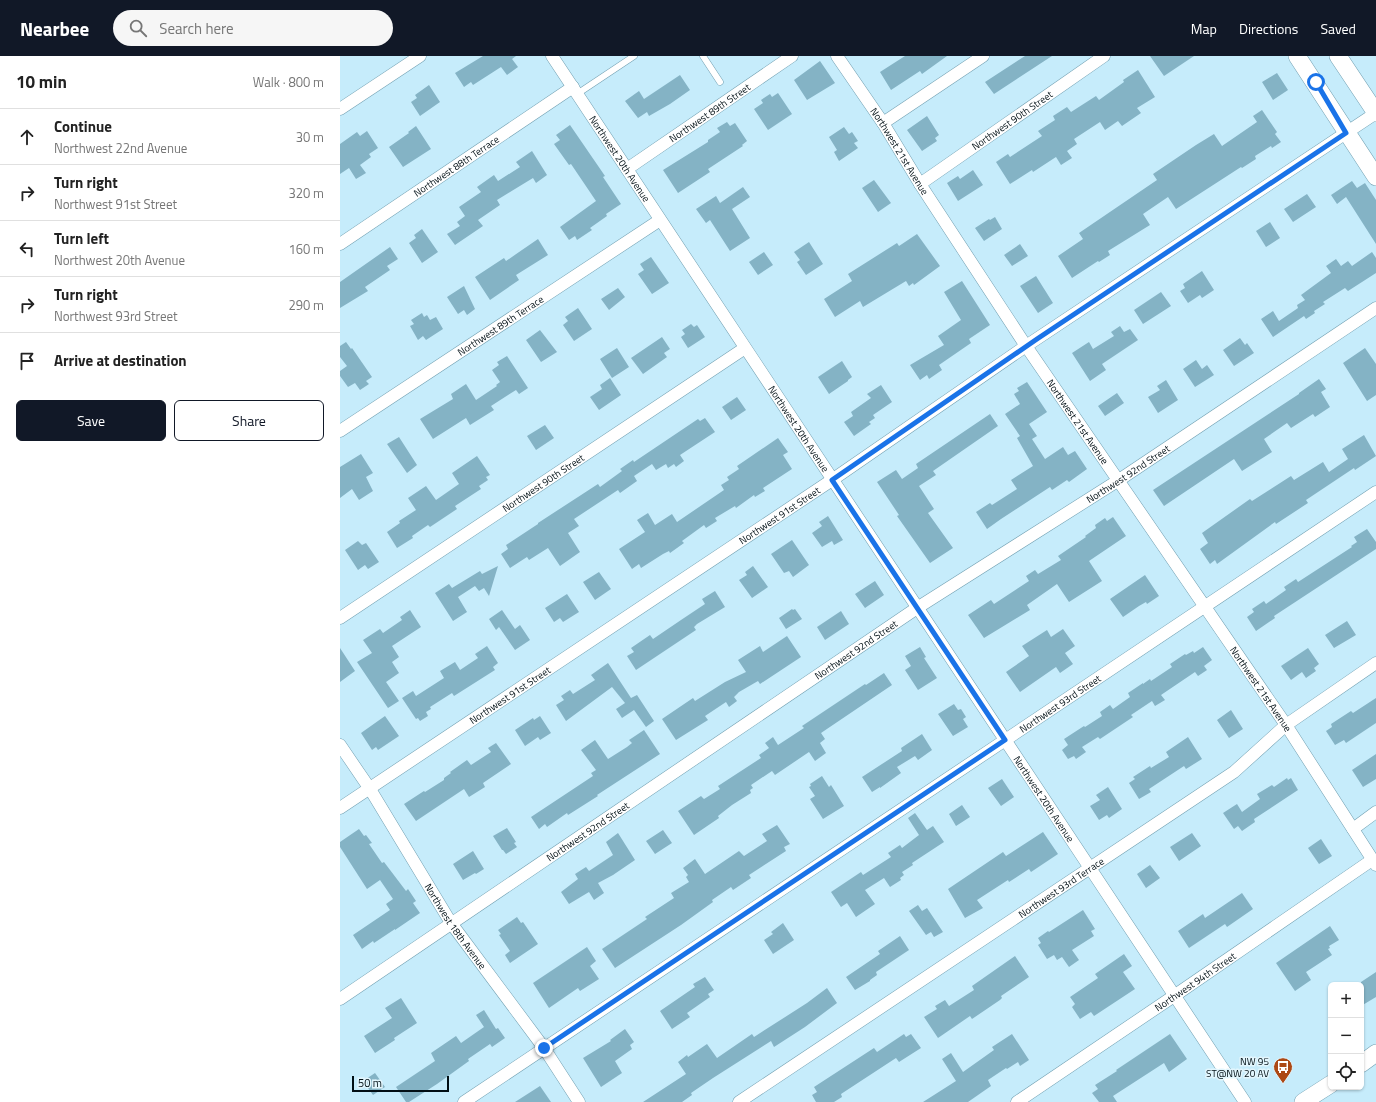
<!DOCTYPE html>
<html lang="en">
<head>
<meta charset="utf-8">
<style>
  :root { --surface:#fff; --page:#f6f6f6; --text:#222; --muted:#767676; --line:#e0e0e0; --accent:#111827 }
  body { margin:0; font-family:"Titillium Web",sans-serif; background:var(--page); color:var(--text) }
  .controls { position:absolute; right:12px; bottom:12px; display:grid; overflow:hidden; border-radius:6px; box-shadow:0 1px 3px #0004 }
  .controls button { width:36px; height:36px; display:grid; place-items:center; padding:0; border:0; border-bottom:1px solid var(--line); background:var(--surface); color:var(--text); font:20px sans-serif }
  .scale { position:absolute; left:12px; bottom:10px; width:97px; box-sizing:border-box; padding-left:4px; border:2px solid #010f15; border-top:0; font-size:11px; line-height:14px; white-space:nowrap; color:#010f15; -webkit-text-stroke:3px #e3f6fd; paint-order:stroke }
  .stop { position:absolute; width:12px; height:12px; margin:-9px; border:3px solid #1a73e8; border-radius:50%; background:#fff }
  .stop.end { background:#1a73e8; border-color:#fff; box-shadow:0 1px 4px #0008 }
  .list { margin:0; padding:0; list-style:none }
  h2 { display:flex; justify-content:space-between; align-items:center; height:52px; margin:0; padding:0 16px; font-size:17px }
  h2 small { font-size:13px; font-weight:400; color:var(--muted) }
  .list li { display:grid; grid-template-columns:26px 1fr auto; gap:12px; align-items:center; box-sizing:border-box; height:56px; padding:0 16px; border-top:1px solid var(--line) }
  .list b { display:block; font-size:15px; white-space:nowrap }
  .list p { margin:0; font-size:13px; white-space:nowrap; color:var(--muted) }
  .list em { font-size:13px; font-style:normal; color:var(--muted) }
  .actions { display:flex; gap:8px; padding:12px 16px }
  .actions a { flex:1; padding:9px 0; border:1px solid var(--accent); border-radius:6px; text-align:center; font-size:14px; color:var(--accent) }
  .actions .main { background:var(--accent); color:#fff }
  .icon { flex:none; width:22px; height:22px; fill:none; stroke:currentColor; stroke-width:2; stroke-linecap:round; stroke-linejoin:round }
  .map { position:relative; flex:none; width:1036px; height:1046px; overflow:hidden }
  header { display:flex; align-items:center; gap:24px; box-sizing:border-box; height:56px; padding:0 20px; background:var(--accent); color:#fff }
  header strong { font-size:19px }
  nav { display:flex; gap:22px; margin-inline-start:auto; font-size:14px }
  .search { width:280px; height:36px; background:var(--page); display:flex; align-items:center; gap:10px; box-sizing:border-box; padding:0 14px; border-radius:22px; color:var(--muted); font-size:15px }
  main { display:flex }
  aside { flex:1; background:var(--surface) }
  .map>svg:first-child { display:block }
  .building { fill:#84b3c5 }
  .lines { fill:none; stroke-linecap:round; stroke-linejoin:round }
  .lane-casing { stroke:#72a0b2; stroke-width:7 }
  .street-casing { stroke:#72a0b2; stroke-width:13 }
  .secondary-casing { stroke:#72a0b2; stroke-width:18 }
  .lane { stroke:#fff; stroke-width:6 }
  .street { stroke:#fff; stroke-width:12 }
  .secondary { stroke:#fff; stroke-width:17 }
  .route { stroke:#1a73e8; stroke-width:5 }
  .labels { text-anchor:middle; stroke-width:3; stroke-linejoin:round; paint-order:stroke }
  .street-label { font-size:10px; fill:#010f15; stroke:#e3f6fd }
  .poi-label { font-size:10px; fill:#010f15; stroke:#e3f6fd; text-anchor:end }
</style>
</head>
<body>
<header>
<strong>Nearbee</strong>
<div class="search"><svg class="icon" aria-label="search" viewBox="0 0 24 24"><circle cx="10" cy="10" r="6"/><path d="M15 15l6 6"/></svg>Search here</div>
<nav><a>Map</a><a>Directions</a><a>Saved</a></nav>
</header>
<main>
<aside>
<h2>10 min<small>Walk · 800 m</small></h2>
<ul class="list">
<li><svg class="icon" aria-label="ahead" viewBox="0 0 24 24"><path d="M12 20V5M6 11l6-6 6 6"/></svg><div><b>Continue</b><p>Northwest 22nd Avenue</p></div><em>30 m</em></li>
<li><svg class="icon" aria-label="right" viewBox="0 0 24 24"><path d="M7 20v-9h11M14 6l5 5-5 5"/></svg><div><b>Turn right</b><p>Northwest 91st Street</p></div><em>320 m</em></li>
<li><svg class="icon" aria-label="left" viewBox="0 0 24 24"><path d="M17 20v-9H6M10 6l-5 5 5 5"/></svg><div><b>Turn left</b><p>Northwest 20th Avenue</p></div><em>160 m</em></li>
<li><svg class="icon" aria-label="right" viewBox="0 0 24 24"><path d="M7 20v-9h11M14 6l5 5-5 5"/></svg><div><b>Turn right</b><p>Northwest 93rd Street</p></div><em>290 m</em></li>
<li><svg class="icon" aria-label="arrive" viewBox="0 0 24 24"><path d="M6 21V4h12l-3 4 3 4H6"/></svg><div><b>Arrive at destination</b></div></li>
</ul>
<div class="actions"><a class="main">Save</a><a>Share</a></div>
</aside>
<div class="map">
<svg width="1036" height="1046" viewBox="0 0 1036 1046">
  <rect width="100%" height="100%" fill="#c6ecfb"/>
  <path class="building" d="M143 0H176L172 3 178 11 167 19 161 11 133 29 131 26 124 31 115 17Z
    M565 0H607L582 18 580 15 551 34 540 16Z
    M685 0H712L654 38 645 26Z
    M810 0H854L824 20Z
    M480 5 495 27 467 44 454 24Z
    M798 14 815 41 797 52 801 57 782 70 778 65 765 74 760 66 734 83 737 88 727 95 732 102 721 109 716 101 693 116 692 114 670 128 656 106 668 98 670 101 702 80 698 75 715 64 713 60 727 51 731 56 756 40 759 44 784 26 783 24Z
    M937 17 948 34 933 44 922 26Z
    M340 19 350 34 330 48 309 60 307 56 298 62 285 45 299 35 304 43Z
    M89 29 100 46 80 60 71 46 77 42 75 39Z
    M438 37 452 58 428 74 414 53 423 47 421 44 430 38 432 41Z
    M922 54 937 76 935 78 941 86 932 92 931 90 915 100 916 103 902 112 901 111 836 153 828 141 803 158 810 169 768 195 770 199 759 206 758 205 732 222 718 200 743 183 739 177 817 124 813 118 856 89 874 78 882 90 917 66 913 60Z
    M587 60 599 79 595 82 597 85 582 95 567 74Z
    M387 66 390 70 395 67 407 85 402 89 403 90 368 113 370 116 338 137 323 114 368 86V84L380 76 377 72Z
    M230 69 265 120 263 121 281 148 266 158 267 160 250 172 252 174 237 184 235 180 229 184 220 171 256 145 231 108 229 109 214 88 220 84 216 79Z
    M76 70 91 93 63 111 49 91 69 77 68 76Z
    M504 71 509 78 512 76 518 85 514 87 518 92 499 105 494 96 497 94 489 81Z
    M27 75 38 92 29 98 31 101 20 109 26 117 16 123 9 112 0 118V88L17 76 20 80Z
    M192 95 207 119 196 127 193 122 157 144 160 149 138 164 143 170 115 189 107 178 120 170 117 166 125 160 119 151 141 136 137 131 154 119 158 125 180 111 176 106Z
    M633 114 643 129 618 145 607 127 618 120 620 123Z
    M534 124 551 147 538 156 522 132Z
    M1012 125 1017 132 1025 127 1036 144V188L1006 141 997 148 991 139Z
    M403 131 410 141 392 153 410 182 390 195 370 164 366 167 356 153 376 140 380 147Z
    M967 138 976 151 953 166 944 153Z
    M655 161 662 173 644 185 635 172 649 163 650 164Z
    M930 166 940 182 926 191 916 175Z
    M82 173 98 196 82 207 69 187 76 182 74 179Z
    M577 178 600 210 574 229 573 227 569 230 566 225 523 251 520 245 495 261 484 243 512 225 508 218 557 187 559 190Z
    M198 183 208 199 176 219 179 224 150 244 135 221 164 202 166 205Z
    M469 186 483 208 466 219 457 206 460 204 454 196Z
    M680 188 688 200 672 210 664 199Z
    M50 191 58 203 47 210 50 214 25 231 28 235 0 252V226Z
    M424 196 433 209 418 219 409 206Z
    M1032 196 1036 202V217L1008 235 1005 232 983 246 985 248 974 255 975 257 966 263 964 260 933 281 921 263 933 255 939 265 958 252 957 249 965 244 961 239 991 217 986 210 996 203 1001 210 1008 205 1012 210Z
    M311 201 329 227 312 238 298 218 304 214 300 208Z
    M862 215 874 234 862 242 860 239 848 247 840 235 845 232 843 228Z
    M696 220 713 247 698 257 680 230Z
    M622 225 650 269 629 283 631 287 599 309 602 314 589 323 587 319 580 324 570 309 604 289 598 280 621 264 604 236Z
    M124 230 135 253 127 259 124 254 118 258 107 241Z
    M278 232 285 241 269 254 261 243Z
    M821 236 831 250 803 268 794 254Z
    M238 252 252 273 234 285 223 269 228 265 225 261Z
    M82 257 84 261 87 259 90 264 96 261 103 273 86 284 83 280 78 284 70 270 74 268 71 264Z
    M351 268 354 271 357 269 365 281 348 292 341 281 345 278 342 274Z
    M780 270 784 276 790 273 798 284 762 308 766 314 750 325 732 297 749 286 753 293 774 280 771 276Z
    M200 274 217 296 201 306 186 284Z
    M322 281 330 293 324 297 327 301 303 318 291 302Z
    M900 282 905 289 907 287 914 297 894 310 883 294Z
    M6 286 11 293 12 292 32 321 26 325 29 328 20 334 15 327 8 331 0 320V315L7 310 0 301V290Z
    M277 292 289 311 272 322 260 303Z
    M1025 292 1036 308V339L1027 345 1003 307Z
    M167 300 188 332 179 338 176 334 151 350 154 354 130 369 126 362 93 383 80 363 113 343 111 338 126 328 136 344 157 330 156 329 160 326 152 314 159 309 157 306Z
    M856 304 862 313 867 309 874 319 855 331 843 313Z
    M502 305 512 321 508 324V325L489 338 478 321Z
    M270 322 281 339 259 354 250 341 262 333 260 329Z
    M979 323 986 333 981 336 990 351 975 361 973 358 951 372 947 367 924 383 932 396 902 415 894 403 824 450 813 434 959 338V337Z
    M826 324 838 344 818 357 808 341 820 334 817 330Z
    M687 326 707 356 689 368 697 380 692 383 705 403 723 391 728 399 735 395 747 413 729 426 727 424 712 434 710 431 661 463 647 473 636 456 650 447 652 449 677 433 671 424 693 410 677 382 680 380 665 358 680 348 674 338 679 335 677 332Z
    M541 329 552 346 533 359 535 362 529 366 531 368 514 380 504 366 513 360 511 356 531 342 527 338Z
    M777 337 784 347 765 360 758 350Z
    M397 341 406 354 391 364 382 351Z
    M650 358 658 370 593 415 596 419 579 430 594 453 588 457 613 492 590 507 557 460 559 459 537 426 556 414 562 423 578 412 576 408Z
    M365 362 375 376 340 399 344 405 336 411 334 408 328 412 326 408 316 414 312 408 294 420 297 425 280 437 278 434 234 463 239 470 228 477 240 496 220 510 208 492 189 504 187 501 170 512 161 498 168 493 166 489 198 468V467L258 428 260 431 282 415 280 413 293 404 294 406 358 363 360 365Z
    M205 369 214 382 196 394 187 380Z
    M1024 379 1036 400 1015 414 1014 412 966 444 968 447 936 468 935 466 877 508 875 504 870 508 860 493 868 487 862 477 910 443 912 445 951 420 954 424 983 406 989 416 1008 403 1002 393Z
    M59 381 77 409 67 417 47 388Z
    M438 382 448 396 443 399 452 413 423 432 425 435 415 441 414 439 396 452 395 450 375 462 377 465 366 472 364 469 342 485 344 487 330 497 329 495 323 498 301 512 299 508 292 513 279 493 305 476 297 464 308 457 315 469 332 458 337 466 384 434 381 429 389 424 387 421 399 413 397 410Z
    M21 398 33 417 26 421 33 435 19 444 12 433 0 442V411Z
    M137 400 150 419 146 421 148 424 139 430 141 433 115 450 117 453 90 471 88 469 72 480 73 482 57 492 47 476 60 467 59 465 76 454 68 442 86 430 96 444 119 428 112 417Z
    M488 460 503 484 494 489 492 485 482 491 472 477 482 470 479 466Z
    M773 461 786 480 749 505 762 525 729 546 717 528 687 549 690 554 644 582 628 559 651 544 654 548 689 525 686 520 695 514 698 518 721 504 718 500 746 481 745 480 756 472 755 469 765 462 767 465Z
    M1027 473 1036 486V493L934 560 935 562 916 575 907 561 914 556 912 553 924 545 926 548 946 534 944 531 956 523 958 526 1012 491 1011 490 1017 486 1014 481Z
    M452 484 469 509 453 521 449 515 444 517 431 498Z
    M18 485 22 489 26 487 39 506 28 513 25 509 18 514 5 494Z
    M158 510 149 540 144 532 139 535 135 530 118 541 127 556 113 565 95 537 109 528 112 532 140 515 142 518Z
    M413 510 428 531 412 542 399 524 407 519 405 516Z
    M259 516 271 533 255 544 243 526Z
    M805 519 819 540 807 548 806 546 799 550 783 561 770 543Z
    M535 525 544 539 525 552 515 538Z
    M375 535 385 551 357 568 354 571 356 574 296 614 287 600 294 596 291 592 310 579 313 583 341 564 365 548 362 543Z
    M227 538 239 556 223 566 220 562 214 566 205 552Z
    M452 553 453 554 455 553 462 563 446 573 439 562Z
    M70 554 81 571 52 590 59 601 52 606 59 617 46 626 59 645 48 652 17 606 32 597 23 584 40 573 43 577 62 564 60 561Z
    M162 554 175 573 180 569 190 584 175 594 159 571 156 574 149 563Z
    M501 555 509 568 485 584 477 571Z
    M1007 565 1016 579 994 592 985 579Z
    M723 573 735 590 725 597 733 608 720 617 716 611 680 636 666 616 689 600 682 590 707 574 711 581Z
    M447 580 461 601 420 628 418 625 399 636 394 641 397 645 389 651 386 646 365 660 368 664 336 684 322 663 353 642 355 645 385 626 406 616 398 604 420 590 423 596Z
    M147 590 158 607 153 611 155 614 114 640 112 637 90 651 91 653 86 656 88 660 80 665 78 662 76 663 62 642 73 635 76 640 104 622 100 615 115 606 120 614 138 602 135 598Z
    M580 591 586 601 584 602 597 622 578 634 565 614 571 610 565 600Z
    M863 591 872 604 864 610 867 614 858 620 855 616 821 639 825 644 815 650 812 645 791 659 793 661 760 683 758 681 742 691 746 696 736 703 734 700 728 703 722 694 728 689 724 683 744 670 745 671 762 660 760 656 770 649 773 653 790 641 788 637 803 627V628L810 623 811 625 832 611 830 608 845 598 846 599 853 595 854 597Z
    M0 592 15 615 0 626Z
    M968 592 979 608 974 612 976 615 966 622 962 616 951 624 941 610Z
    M268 607 291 642 297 639 314 665 306 671 294 654 282 662 276 653 285 647 272 631 226 665 216 649 224 644 221 640 230 634 233 638 255 624 251 619Z
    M544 617 552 629 481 677 485 683 480 687 486 697 475 705 469 696 435 719 432 715 411 729 413 732 410 734 411 737 392 749 378 760 379 762 354 779 338 755 361 740 364 743 380 733 378 730 421 702 419 699 429 692 425 687 433 681 438 689 464 672 462 670 525 628 526 629Z
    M1036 642V667L1006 687 1004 684 995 689 986 675 992 671 991 668 1011 655 1013 657Z
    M614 648 618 654 621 653 626 661 623 663 628 671 613 680 598 658Z
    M891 654 903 673 889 682 877 664Z
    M45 660 59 680 38 694 36 691 32 694 21 677Z
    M200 660 211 677 200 684 198 681 185 690 175 674 193 662 194 664Z
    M304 674 320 698 257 739 258 740 228 759 227 757 207 771 205 768 199 773 191 761 253 720 251 717 256 714 241 694 255 684 268 703 287 691 292 687 289 684Z
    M582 678 592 694 578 704 575 700 557 711 561 717 540 732V731L532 736 522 721 562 695 561 692Z
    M848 681 862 703 846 713 844 710 809 733 811 736 799 743 789 727 795 723 793 721 810 710 811 712 829 701 826 696Z
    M156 687 171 708 143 727 145 731 129 741 124 733 76 765 64 748 84 735 85 736 104 724V722L111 717 110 716 127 704 131 709 151 696 148 692Z
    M1036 698V723L1023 731 1012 714Z
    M482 720 489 731 491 729 504 750 483 763 470 743 475 740 469 731 471 730 470 728Z
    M947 722 948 724 951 722 958 734 914 763 915 766 902 775 898 770 894 773 883 757 897 748 902 756 920 743 917 738 932 729 934 731Z
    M662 723 674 741 661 750 648 732Z
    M768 731 782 753 769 762 767 759 759 764 750 750 760 744 756 739Z
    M622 749 630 761 616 770 609 758Z
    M575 757 587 774 593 770 604 786 572 807 573 809 562 816 564 819 560 822 561 824 550 831 544 822 525 834 535 848 516 861 507 847 501 851 491 836 521 816 523 819 551 801 548 797 560 789 562 792 579 779 568 762Z
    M437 769 450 788 444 791 446 795 409 819 411 822 393 834 391 831 372 844 373 846 341 869 275 912 262 893 307 863 305 861 334 842 331 837 349 826 346 821 348 819 343 812 355 803 365 818 399 795 404 800 427 785 422 778Z
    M167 772 176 786 174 787 177 791 166 798 163 794H162L153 780Z
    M19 773 24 780 26 779 32 787 29 788 42 807 44 806 66 835 68 833 76 845 73 847 80 857 55 874V873L34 887 33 885 22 893 13 879 50 854 46 848 53 843 40 824 27 833 0 791V786Z
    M323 774 332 787 315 798 306 785Z
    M703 776 718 798 691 816 689 813 669 826 668 824 637 844 643 852 625 862 608 833 663 796 666 800Z
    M278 777 295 804 273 819 258 827 264 837 254 844 249 836 229 848 221 836 238 823 235 818 246 811 249 815 273 799 266 786Z
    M852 777 861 790 839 805 830 791Z
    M981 783 992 800 979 808 968 792Z
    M133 795 144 813 136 818 135 817 123 824 113 808Z
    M810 809 820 822 806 832 797 818Z
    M902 837 913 853 887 871 885 868 849 892 838 875 863 858 865 862Z
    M578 849 582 855 587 852 603 876 594 881 591 876 586 879 569 855Z
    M743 854 755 873 751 875 754 880 732 894 739 904 729 911 722 901 717 904 714 899 707 903 698 889 701 887 698 882 708 875 709 876Z
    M177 861 181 867 183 866 198 888 170 907 165 899 170 895 159 879 161 878 158 874Z
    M443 867 454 884 433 898 424 884 433 878 431 876Z
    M990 870 999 884 989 890 990 892 988 893 992 899 966 916 971 924 955 935 936 907Z
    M560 880 569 894 536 916 537 919 530 924V925L515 934 506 921 540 898 538 895Z
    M247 891 256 905 250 910 259 923 240 935 238 932 209 952 193 927Z
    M784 898 792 910 783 916 795 933 754 960 751 956 740 963 732 951 735 948 730 941 758 922 755 918Z
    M675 900 689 921 661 940 662 942 660 944 632 963 630 960 598 982 584 961 597 953 595 950 605 944 609 950 634 934 632 930Z
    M1036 916V941L1021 950V926Z
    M365 921 374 934 368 938 370 941 347 957 350 961 332 973 320 955 355 931 353 928Z
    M487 932 497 947 465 971 434 991 431 985 373 1022 351 1037 352 1039 342 1046H303L346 1018 338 1006 347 999 348 1001 367 988 377 1002 412 978 414 981 467 947Z
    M61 942 77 967 54 982 55 984 35 997 24 980 52 962 45 952Z
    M144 954 156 973 158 972 165 982 152 991 150 988 128 1003 129 1005 97 1028 69 1046H66L56 1031 95 1005 91 997 116 980 121 987 144 971 136 959Z
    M285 973 294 986 290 989 292 993 275 1005 282 1017 261 1031 243 1002 271 985 270 984Z
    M564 978 566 981 571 978 581 992 559 1006 556 1002 501 1038 502 1041 494 1046H476L472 1039 477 1036 474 1031 534 992 537 996Z
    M672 978 689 1004 680 1010 678 1006 667 1013 666 1012 648 1024 651 1030 628 1046H583L616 1025 602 1003 611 997 623 1016 654 994 652 991Z
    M830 978 847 1003 829 1016 824 1007 773 1040 777 1046H759L752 1037 758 1033 755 1029 777 1015 776 1014Z
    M35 1017 45 1031 33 1039 23 1025Z
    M200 1030 211 1046H175Z"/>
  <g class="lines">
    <defs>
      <path id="lane" d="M363 0 380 26
        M237 38 294 0"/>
      <g id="street">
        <path id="s1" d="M212 0 905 1046"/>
        <path id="s2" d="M497 0 543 67 580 128 686 290 946 669 1036 809"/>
        <path d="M0 53 80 0"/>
        <path d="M543 67 643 0"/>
        <path id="s3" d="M287 113 452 0"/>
        <path id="s4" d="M580 128 764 0"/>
        <path id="s5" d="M0 188 233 31"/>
        <path id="s6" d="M0 375 320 164"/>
        <path id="s7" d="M0 562 405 292"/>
        <path id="s8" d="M0 689 30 733 111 867 204 992 239 1046"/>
        <path id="s9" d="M0 752 492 424 686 290 1036 57"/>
        <path d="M1013 773 1036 756"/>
        <path id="s10" d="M0 943 577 552 779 424 1036 252"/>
        <path id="s11" d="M124 1046 1036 436"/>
        <path id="s12" d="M399 1046 894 716 946 669 1036 607"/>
        <path id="s13" d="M677 1046 834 940 1032 804"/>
      </g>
      <path id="secondary" d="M957 0 1036 121
        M998 0 1036 57
        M1021 1008 1036 997
        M963 1046 991 1028"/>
    </defs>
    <use href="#lane" class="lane-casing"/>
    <use href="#street" class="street-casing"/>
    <use href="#secondary" class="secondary-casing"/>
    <use href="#lane" class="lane"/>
    <use href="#street" class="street"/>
    <use href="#secondary" class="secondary"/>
  </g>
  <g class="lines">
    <path class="route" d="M204 992 665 684 492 424 697 283 1006 77 976 26"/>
  </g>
  <defs>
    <symbol id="bus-pin" viewBox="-11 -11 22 30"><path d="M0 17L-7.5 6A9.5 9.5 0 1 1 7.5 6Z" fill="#ac4814" stroke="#e3f6fd"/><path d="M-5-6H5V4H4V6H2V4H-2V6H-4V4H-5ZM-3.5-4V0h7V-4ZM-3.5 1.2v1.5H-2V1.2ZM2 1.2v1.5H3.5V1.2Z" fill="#fff"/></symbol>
  </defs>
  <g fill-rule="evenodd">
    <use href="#bus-pin" x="932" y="1000" width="22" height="30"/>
  </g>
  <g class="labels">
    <g class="street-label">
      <text dy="4" stroke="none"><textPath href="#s3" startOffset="100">Northwest 89th Street</textPath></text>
      <text dy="4" stroke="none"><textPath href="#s4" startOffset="112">Northwest 90th Street</textPath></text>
      <text dy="4" stroke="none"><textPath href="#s2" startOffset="114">Northwest 21st Avenue</textPath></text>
      <text dy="4" stroke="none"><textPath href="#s1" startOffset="123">Northwest 20th Avenue</textPath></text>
      <text dy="4" stroke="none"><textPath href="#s5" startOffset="140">Northwest 88th Terrace</textPath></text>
      <text dy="4" stroke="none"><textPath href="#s6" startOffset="192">Northwest 89th Terrace</textPath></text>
      <text dy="4" stroke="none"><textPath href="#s2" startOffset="438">Northwest 21st Avenue</textPath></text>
      <text dy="4" stroke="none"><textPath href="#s1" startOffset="447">Northwest 20th Avenue</textPath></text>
      <text dy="4" stroke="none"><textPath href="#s10" startOffset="947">Northwest 92nd Street</textPath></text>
      <text dy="4" stroke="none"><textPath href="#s7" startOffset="244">Northwest 90th Street</textPath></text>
      <text dy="4" stroke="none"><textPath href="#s9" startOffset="528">Northwest 91st Street</textPath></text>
      <text dy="4" stroke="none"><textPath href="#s10" startOffset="623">Northwest 92nd Street</textPath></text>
      <text dy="4" stroke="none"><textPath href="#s2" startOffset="762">Northwest 21st Avenue</textPath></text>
      <text dy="4" stroke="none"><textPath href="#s9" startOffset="204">Northwest 91st Street</textPath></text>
      <text dy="4" stroke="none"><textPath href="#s11" startOffset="717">Northwest 93rd Street</textPath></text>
      <text dy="4" stroke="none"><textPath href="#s1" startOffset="891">Northwest 20th Avenue</textPath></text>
      <text dy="4" stroke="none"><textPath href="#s10" startOffset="299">Northwest 92nd Street</textPath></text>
      <text dy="4" stroke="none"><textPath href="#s12" startOffset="387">Northwest 93rd Terrace</textPath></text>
      <text dy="4" stroke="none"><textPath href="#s8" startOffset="215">Northwest 18th Avenue</textPath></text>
      <text dy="4" stroke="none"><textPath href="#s13" startOffset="215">Northwest 94th Street</textPath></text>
    </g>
    <g class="poi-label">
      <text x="929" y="1009">NW 95<tspan x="929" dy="12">ST@NW 20 AV</tspan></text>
    </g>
  </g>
</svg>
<div class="controls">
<button>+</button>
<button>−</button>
<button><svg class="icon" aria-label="locate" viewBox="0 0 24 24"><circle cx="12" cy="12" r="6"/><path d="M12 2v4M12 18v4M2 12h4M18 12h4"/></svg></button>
</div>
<div class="scale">50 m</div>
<div class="stop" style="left:976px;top:26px"></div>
<div class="stop end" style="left:204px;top:992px"></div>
</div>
</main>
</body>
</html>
